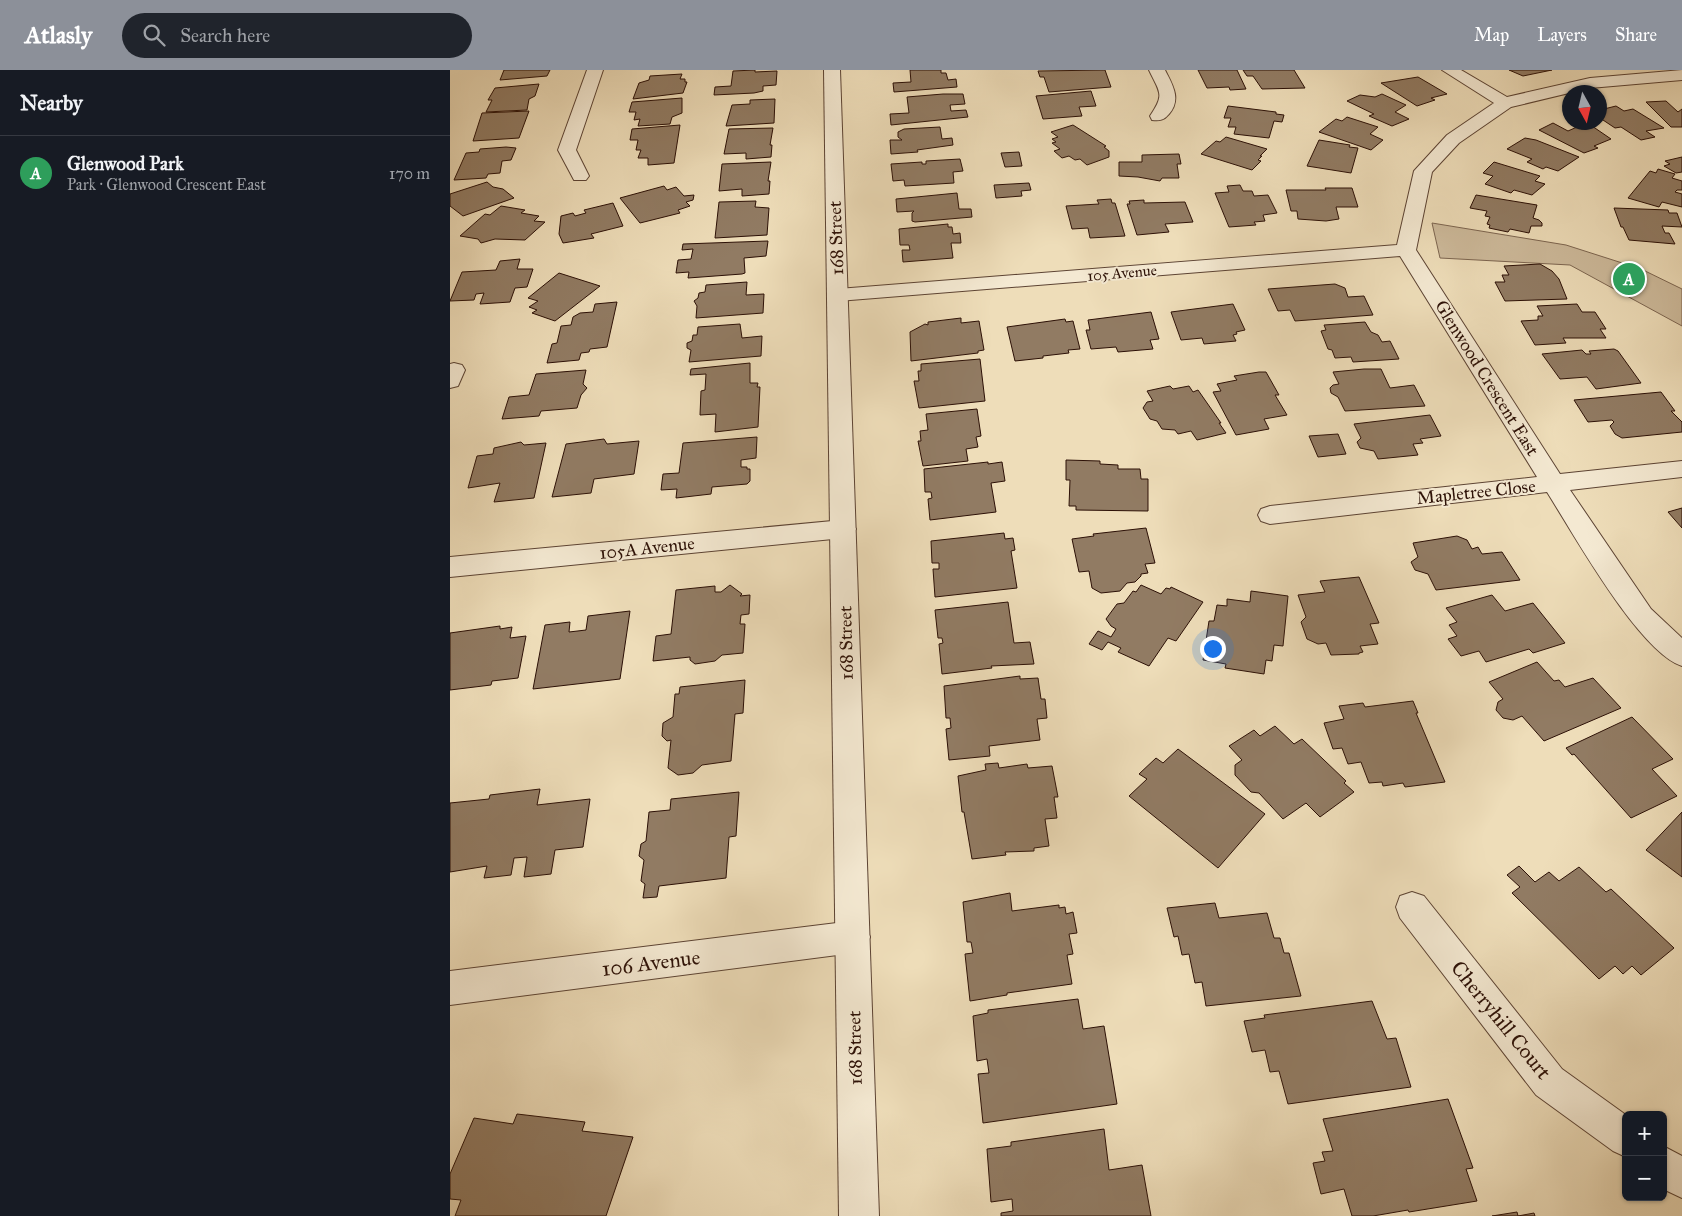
<!DOCTYPE html>
<html lang="en">
<head>
<meta charset="utf-8">
<style>
  :root { --surface:#171b24; --page:#20242c; --text:#f1f3f6; --muted:#9ea1a6; --line:#363941; --accent:#8c9099 }
  body { margin:0; font-family:"IM FELL Great Primer",serif; background:var(--page); color:var(--text) }
  .controls { position:absolute; right:15px; bottom:15px; display:grid; overflow:hidden; border-radius:8px; box-shadow:0 1px 4px #0004 }
  .controls button { width:45px; height:45px; display:grid; place-items:center; padding:0; border:0; border-bottom:1px solid var(--line); background:var(--surface); color:var(--text); font:25px sans-serif }
  .compass { position:absolute; left:1112px; top:15px; width:45px; height:45px; border-radius:50%; background:var(--surface); box-shadow:0 1px 4px #0004; rotate:172deg }
  .you { position:absolute; left:762px; top:578px; width:18px; height:18px; margin:-12px; border:4px solid #fff; border-radius:50%; background:#1a73e8; box-shadow:0 0 0 8px #1a73e833 }
  .badge { display:grid; place-items:center; width:32px; height:32px; border-radius:50%; background:var(--accent); color:#fff; font-size:16px; font-weight:700 }
  .pin { position:absolute; translate:-50% -50%; border:2px solid #fff; box-shadow:0 1px 5px #0006 }
  .list { margin:0; padding:0; list-style:none }
  h2 { display:flex; justify-content:space-between; align-items:center; height:65px; margin:0; padding:0 20px; font-size:21px }
  h2 small { font-size:16px; font-weight:400; color:var(--muted) }
  .list li { display:grid; grid-template-columns:32px 1fr auto; gap:15px; align-items:center; box-sizing:border-box; height:75px; padding:0 20px; border-top:1px solid var(--line) }
  .list b { display:block; font-size:19px; white-space:nowrap }
  .list p { margin:0; font-size:16px; white-space:nowrap; color:var(--muted) }
  .list em { font-size:16px; font-style:normal; color:var(--muted) }
  .icon { flex:none; width:28px; height:28px; fill:none; stroke:currentColor; stroke-width:2; stroke-linecap:round; stroke-linejoin:round }
  .map { position:relative; flex:none; width:1232px; height:1146px; overflow:hidden }
  header { display:flex; align-items:center; gap:30px; box-sizing:border-box; height:70px; padding:0 25px; background:var(--accent); color:#fff }
  header strong { font-size:24px }
  nav { display:flex; gap:28px; margin-inline-start:auto; font-size:18px }
  .search { width:350px; height:45px; background:var(--page); display:flex; align-items:center; gap:12px; box-sizing:border-box; padding:0 18px; border-radius:28px; color:var(--muted); font-size:19px }
  main { display:flex }
  aside { flex:1; background:var(--surface) }
  .map>svg:first-child { display:block }
  .green { fill:#cdba9b; stroke:#7c6550 }
  .building { fill:#917b63; stroke:#2c1006 }
  .lines { fill:none; stroke-linecap:round; stroke-linejoin:round }
  .minor-casing { stroke:#5c4333; stroke-width:2 }
  .tertiary-casing { stroke:#5c4333; stroke-width:2 }
  .minor { fill:#f4e9d2; fill-rule:evenodd }
  .tertiary { fill:#f4e9d2; fill-rule:evenodd }
  .labels { text-anchor:middle; stroke-width:4; stroke-linejoin:round; paint-order:stroke }
  .far-street-label { font-size:15px; fill:#2c1006; stroke:#f4e9d2 }
  .street-label { font-size:18px; fill:#2c1006; stroke:#f4e9d2 }
  .near-street-label { font-size:21px; fill:#2c1006; stroke:#f4e9d2 }
</style>
</head>
<body>
<header>
<strong>Atlasly</strong>
<div class="search"><svg class="icon" aria-label="search" viewBox="0 0 24 24"><circle cx="10" cy="10" r="6"/><path d="M15 15l6 6"/></svg>Search here</div>
<nav><a>Map</a><a>Layers</a><a>Share</a></nav>
</header>
<main>
<aside>
<h2>Nearby<small></small></h2>
<ul class="list">
<li><span class="badge" style="background:#2e9e5b">A</span><div><b>Glenwood Park</b><p>Park · Glenwood Crescent East</p></div><em>170 m</em></li>
</ul>
</aside>
<div class="map">
<svg width="1232" height="1146" viewBox="0 0 1232 1146">
  <rect width="100%" height="100%" fill="#eeddb9"/>
  <filter id="stains"><feTurbulence type="fractalNoise" baseFrequency=".004" numOctaves="4"/><feColorMatrix values="0 0 0 0 .2 0 0 0 0 .09 0 0 0 0 .02 0 0 0 .5 -.17"/></filter>
  <radialGradient id="worn" r=".72"><stop offset=".6" stop-color="#630" stop-opacity="0"/><stop offset="1" stop-color="#630" stop-opacity=".3"/></radialGradient>
  <path class="green" d="M982 153 1116 175 1191 199 1232 219V256L1120 195 990 188Z"/>
  <path class="building" d="M54 0H100L97 6 50 10Z
    M305 0V2L327 1 326 15 313 16V21L304 23 264 25 265 17 281 16 283 1Z
    M460 0H491V3H496L498 10 506 9 507 17 444 22 443 13 461 12Z
    M655 0 661 17 599 22 594 7H590L588 1Z
    M748 0H787L796 19 780 20 779 17 757 18Z
    M793 0H844L855 18 812 19 803 6H797Z
    M1059 0H1102L1073 6Z
    M232 4 230 9H235V12H237L233 23 183 29 189 13 199 10 200 6Z
    M968 7 997 24 981 28 985 30 967 36 931 13Z
    M89 14 85 26 79 29 77 40 36 42 42 30H38L45 18Z
    M641 21 646 36 629 37 632 46 593 49 586 26Z
    M493 24H513L515 34 500 35 501 41 516 40 518 47 441 55 440 44 459 43 457 27Z
    M932 24 956 35 945 42 959 49 942 56 919 46 924 44 897 31 910 25 925 27Z
    M232 28V43L222 47 220 54 188 56 190 49 184 50 186 42H179L182 32Z
    M325 29 324 53 276 56 282 35 300 34V30Z
    M1216 31 1228 42 1232 39V57H1221L1196 32Z
    M778 36 826 42V44L834 45 832 52 824 51 819 68 784 64 786 57H778L781 48H774Z
    M1166 36 1174 41 1183 39 1214 58 1196 61 1205 67 1191 70 1171 57 1165 58 1150 48V40Z
    M79 41 69 68 23 71 32 43Z
    M897 47 928 57 920 64 933 70 921 80 869 62 886 49 892 51Z
    M1103 53 1118 61 1127 57 1132 59 1142 56 1161 69 1144 76 1148 78 1134 83 1089 60Z
    M230 55 224 93 198 95V88H188L191 80H186L188 70H180L182 59Z
    M623 55 656 76 654 77 659 81V87L637 95 630 89 625 90 619 86 612 88 604 81 610 79 602 73 606 72 602 69 608 67 601 62Z
    M490 57 492 69 502 68 503 75 467 80 468 82 441 84 440 70H452L448 67V62L454 59Z
    M323 58 320 75H322L321 87 296 89V83L274 84 279 59Z
    M776 67 817 79 810 86H812L808 90 811 91 802 100 751 84 766 71 770 72Z
    M1075 68 1086 70 1129 87 1108 101 1096 97 1093 99 1077 92 1082 89 1057 79Z
    M869 70 900 75 899 77 908 78 901 103 857 96Z
    M56 77 66 78 61 90 52 91 50 103 38 104 36 108 4 110 16 83 29 82 30 79Z
    M569 82 572 96 555 97 551 83Z
    M729 84 731 94H727L729 108H712L710 111 688 107 669 106V92H692V85Z
    M1232 87V102L1226 103 1214 96 1220 94 1215 91Z
    M510 89 513 101 503 102 504 113 455 116 454 110 443 111 441 94 472 92V94H476V91Z
    M321 92 318 111H320L319 124 292 126V119L269 121 272 94Z
    M1044 92 1090 106 1085 111 1095 114 1082 125 1064 120 1061 123 1035 114 1043 106 1033 103Z
    M1208 99 1225 104 1222 108 1232 111V120H1227L1225 122 1232 124V137L1212 132 1209 137 1178 128 1200 101 1206 103Z
    M37 112 43 117 53 119 64 128 13 146 0 136V124Z
    M579 113 581 120 571 121 572 126 546 128 544 115Z
    M790 115 793 121H802L804 126 818 125 827 143 813 145 815 151 804 152 806 155 779 157 765 123 779 122 777 116Z
    M214 116 217 120 226 117 234 126 244 125 243 130 236 132 240 136 228 140 230 143 190 153 170 128Z
    M875 118H902L908 137H886L889 149 876 151 848 149 847 141H841L836 120H876Z
    M507 123 509 139H521L522 147 465 152 462 151V143L464 141 447 142 446 129Z
    M1026 125 1087 135 1083 148 1089 150 1092 153V156H1081L1079 163 1060 159 1058 162 1039 158 1040 155 1037 154 1040 147 1035 146 1037 141 1020 138Z
    M661 129 662 133H665L675 166 640 168 638 158 622 159 616 136 649 134 647 130Z
    M694 130V133L735 132 743 152 715 154 719 162 687 165 677 134H680L679 131Z
    M306 131 305 137 319 138 317 165 265 168 269 132Z
    M163 133 173 156 141 164 144 168 113 173 109 164 111 146 123 143 125 146 136 143 134 140Z
    M51 136 75 140 71 143 89 146 84 151 95 152 75 170 45 169 31 173 28 169 10 166 35 144 40 145Z
    M1164 138 1218 140 1219 143H1227L1232 157 1212 156 1215 163H1219L1225 174 1179 170 1173 157H1171Z
    M498 154V157H502L503 164 510 163 511 173H501L503 188 453 192 452 180H460L459 175H450L449 159Z
    M318 171 316 186 294 188 295 203 292 204 238 208 239 202 226 203 228 190 241 189 243 179 232 180 233 174Z
    M70 189 67 199H83L77 217 65 218 60 232 30 234 34 223 26 224 24 230 0 231 12 202 46 200 50 191Z
    M1090 194 1102 201 1109 209 1117 229 1055 231 1045 212H1055L1052 205H1059L1054 196Z
    M109 203 150 216 105 251 82 243 87 240 79 237 88 231 78 228Z
    M297 212 296 225 314 224 313 243 246 248 247 236 244 231 248 228 249 223 255 222 256 215Z
    M885 214 895 218 898 227 914 226 923 245 845 251 840 240 828 241 818 219Z
    M167 232 157 277 140 279 139 282 131 283 129 290 97 293 102 274 107 273 111 256 121 255 123 247 130 243 143 242 145 234Z
    M783 234 795 260 786 262 787 264 783 265 786 271 754 274 752 268 731 270 721 242Z
    M1127 234 1132 242H1145L1156 259H1150L1156 268H1113L1116 273 1085 275 1071 251 1088 250V246H1093L1087 236Z
    M701 242 709 269 700 270 703 279 668 282 666 277 641 279 636 260H640L638 250Z
    M511 248V253L529 251 534 280 528 281V283L461 291 460 262 475 254 478 255V252Z
    M615 249 616 252 623 251 630 279 618 280 619 283 593 286V288L565 291 557 257Z
    M915 252 921 262 928 265 932 272 940 271 949 289 903 292 901 287 885 288 882 280 878 279 871 261 876 260 874 255Z
    M290 254 292 268 312 266 311 286 239 292 241 280 237 278V273L242 271 243 265H247L248 257Z
    M1164 279 1168 281 1191 313 1146 319 1137 307 1110 309 1092 284 1132 280 1136 284H1141L1139 281Z
    M530 289 535 331 469 338 464 311H469L468 301H471V294Z
    M300 293V313H308L307 317H310L308 357 265 362 266 344 250 345 251 321 255 320 256 304 240 305 241 299Z
    M914 299H931L940 318 964 315 975 336 895 341 888 327 881 323 880 318 883 315 889 314 883 302Z
    M136 300 133 314 137 318 131 325 127 338 91 341 89 346 52 349 59 327 79 325 86 304Z
    M809 302H816L829 325H825L837 345 814 349 819 359 786 365 763 322 771 321 767 314 787 310 784 306Z
    M720 316 723 319 739 316 743 322 748 320 771 353H769L776 363 747 370 741 361 728 364 725 360 712 359 707 351 700 349 693 338 697 332 703 331 697 321Z
    M1211 322 1225 341H1221L1232 352V362L1172 368 1165 364 1160 356 1164 352 1162 350 1138 352 1124 330Z
    M527 339 531 366 526 367 528 377 516 379 518 391 473 396 468 371H471L470 361 478 360 476 344Z
    M980 345 991 366 970 369 973 373 963 374 968 385 928 389 924 381 910 378 907 372 911 368 904 354Z
    M888 364 896 384 868 387 859 366Z
    M307 367 306 388 291 390V397H297V399H300V411L297 414 262 417 261 424 226 428 227 419 211 420 213 404 229 403 233 373Z
    M154 369 157 374 189 371 184 404 144 409 141 423 102 427 116 374Z
    M71 372 74 375 96 373 84 428 44 432 50 413 18 418 27 386 43 384 44 378Z
    M616 390 650 391V394L668 395V399H690L691 409H698V441L626 440V436H619L620 410H616Z
    M538 392V394L552 392 555 411 541 413 546 442 480 450 478 429 482 428 481 422H475L474 399Z
    M1232 438V458L1218 442Z
    M696 458 705 493 695 494 698 503 691 504V506L685 512 677 513 670 521 651 523 642 518 639 501 629 502 622 469 644 466 643 464Z
    M554 463 555 469 563 468 565 480 561 481 567 518 485 527 483 499H489V493H482L481 471Z
    M1007 466 1017 470 1022 479 1028 477 1032 484 1052 482 1070 510 986 520 978 504 965 500 961 492 968 487 963 473Z
    M909 507 929 553 920 554 928 574 910 576 913 582 909 583V584L881 585 876 573 868 574 857 569 851 552 856 547 848 525 875 522 870 511Z
    M280 515 292 524 290 526 300 525 299 544 291 545 290 554H295L293 583 272 585 265 591 245 594 240 590V587L203 591 206 566 221 564 226 520 265 516V522H271Z
    M691 515 711 524 716 518 720 519 721 517 753 532 726 571 718 568 699 596 668 582 671 578 658 572 652 580 639 574 648 561 661 567 666 559 661 556 656 549 667 534 674 533 683 521 686 522Z
    M801 521 838 526 833 576 824 575 822 591 816 590 814 604 775 598 776 594 753 590 759 551H764L767 535 777 536V529L800 532Z
    M1042 525 1055 541 1083 533 1115 573 1083 583 1079 579 1036 592 1029 581 1011 586 998 569 1007 566 999 555 1007 552 996 538Z
    M558 532 564 573 580 572 584 594 541 596 542 598 492 604 489 574 493 573 492 568H488L485 540Z
    M180 541 170 609 83 619 95 555 120 552 119 562 136 560 138 546Z
    M50 556V559L62 557 60 568 76 566 68 608 42 611 41 615 0 620V563Z
    M1087 592 1104 611 1109 610 1115 617 1143 608 1171 638 1094 671 1072 646 1063 650 1053 648 1046 640 1048 632 1053 629 1039 612Z
    M570 606V609L588 608 591 629H595L597 648 587 649 590 670 539 676 540 686 499 690 496 659 501 658 500 648H496L494 616Z
    M295 610 293 643 285 644 281 691 252 695 243 703 228 705 218 698 221 670 217 671 212 666 213 653 223 647 225 624H229L230 617Z
    M963 631 968 643H966L995 712 955 717 953 713 933 716 932 712 919 713 911 692 898 694 892 678 883 679 874 653 894 649 889 636 913 633 915 637Z
    M1182 647 1223 689 1202 699 1227 726 1181 748 1124 684 1122 685 1116 678Z
    M825 656 844 674 852 669 896 711 894 713 904 722 870 747 856 733 833 749 809 723 801 722 785 705V695L792 690 779 676 804 660 810 666Z
    M728 679 815 744 768 798 679 726 697 709 689 704 706 688 713 693Z
    M548 693 549 698 577 694 578 698 602 696 608 727H604L607 748 595 749 599 776 584 778V781L555 782 556 785 522 789 514 742H512L508 706 536 700 535 694Z
    M90 719 87 735 140 729 133 777 105 780 101 804 74 807 77 787 64 788 61 805 34 808 37 796 0 802V733L39 729 40 725Z
    M289 722 286 766 279 767 276 808 209 816 207 827 193 828 195 814 191 811 194 790 189 786 191 774 196 771 199 742 220 740 221 729Z
    M1232 742V807L1196 780Z
    M1069 796 1085 812 1099 802 1109 811 1129 797 1156 822 1161 819 1224 878 1191 905 1182 896 1173 904 1165 896 1149 909 1062 823 1070 817 1057 805Z
    M560 823 562 841 609 835V838L615 837 616 844 623 842 627 863 619 864 623 884 617 885 622 914 557 923V925L520 931 515 884 523 883 521 872H517L513 832Z
    M765 833 769 848 817 843 824 868H830L834 883H839L851 926 756 936 752 912 745 913 739 884 732 885 728 866 724 867 717 838Z
    M628 929 633 959 654 956 667 1034 533 1053 528 1004 539 1003 537 989 527 991 523 946 538 943V940Z
    M922 931 937 969 946 968 961 1017 838 1034 829 1001 820 1002 815 980 802 982 794 951 815 948 814 945Z
    M998 1029 1023 1098 1016 1099 1027 1131 959 1142 958 1140 923 1146H902L894 1119 871 1124 863 1093 875 1091 872 1082 883 1081 873 1049Z
    M67 1044 135 1052 132 1061 183 1067 156 1146H5L11 1130 0 1129V1104L24 1048 63 1054Z
    M654 1059 659 1100 692 1095 701 1146H551V1143L563 1141 562 1129 541 1132 537 1079 561 1076V1072Z
    M1067 1142 1068 1146 1084 1143 1085 1146H1042Z"/>
  <g class="lines">
    <defs>
      <path id="minor" d="M137 0H153L126 80 139 106 136 110H124L108 80Z
        M699 0H715C722 14 732 29 719 44 714 50 710 51 702 50L700 46C715 24 710 23 699 0Z
        M992 0H1011L1057 27 1140 8 1232 0V10L1140 18 1061 37 1009 73 982 102 966 180 1110 404 1232 391V407L1120 420 1201 539 1232 568V596C1189 582 1123 463 1097 422L820 454 811 451 808 445 811 439 820 436 1087 407 950 186 388 231 381 229 378 225 381 221 388 219 947 175 964 101 997 65 1044 33Z
        M4 293 12 295 15 300 8 316 0 318V294Z
        M393 450 402 453 406 459 402 465 393 468 0 507V487Z
        M962 822 974 826 1112 999 1176 1045V1087L1163 1081 1086 1025 950 848 946 837 950 826Z
        M403 851 415 856 420 867 415 878 403 883 0 935V901Z
        M1213 1076 1232 1086V1128L1213 1119Z"/>
      <path id="tertiary" d="M374 0H390L429 1146H389Z"/>
    </defs>
    <use href="#minor" class="minor-casing"/>
    <use href="#tertiary" class="tertiary-casing"/>
    <use href="#minor" class="minor"/>
    <use href="#tertiary" class="tertiary"/>
  </g>
  <g class="labels">
    <g class="far-street-label">
      <text transform="translate(672 203) rotate(-5)" y="5">105 Avenue</text>
    </g>
    <g class="street-label">
      <text transform="translate(386 168) rotate(-92)" y="6">168 Street</text>
      <text transform="translate(1037 308) rotate(58)" y="6">Glenwood Crescent East</text>
      <text transform="translate(1026 422) rotate(-6)" y="6">Mapletree Close</text>
      <text transform="translate(197 478) rotate(-6)" y="6">105A Avenue</text>
      <text transform="translate(396 573) rotate(-91)" y="6">168 Street</text>
      <text transform="translate(405 978) rotate(-91)" y="6">168 Street</text>
    </g>
    <g class="near-street-label">
      <text transform="translate(201 893) rotate(-7)" y="7">106 Avenue</text>
      <text transform="translate(1051 950) rotate(51)" y="7">Cherryhill Court</text>
    </g>
  </g>
  <rect width="100%" height="100%" filter="url(#stains)"/>
  <rect width="100%" height="100%" fill="url(#worn)"/>
</svg>
<div class="controls">
<button>+</button>
<button>−</button>
</div>
<svg class="compass" viewBox="-18 -18 36 36"><path d="M0-13l5 13h-10z" fill="#e53935"/><path d="M0 13l5-13h-10z" fill="#9ea1a6"/></svg>
<div class="you"></div>
<div class="pin badge" style="left:1179px;top:209px;background:#2e9e5b">A</div>
</div>
</main>
</body>
</html>
